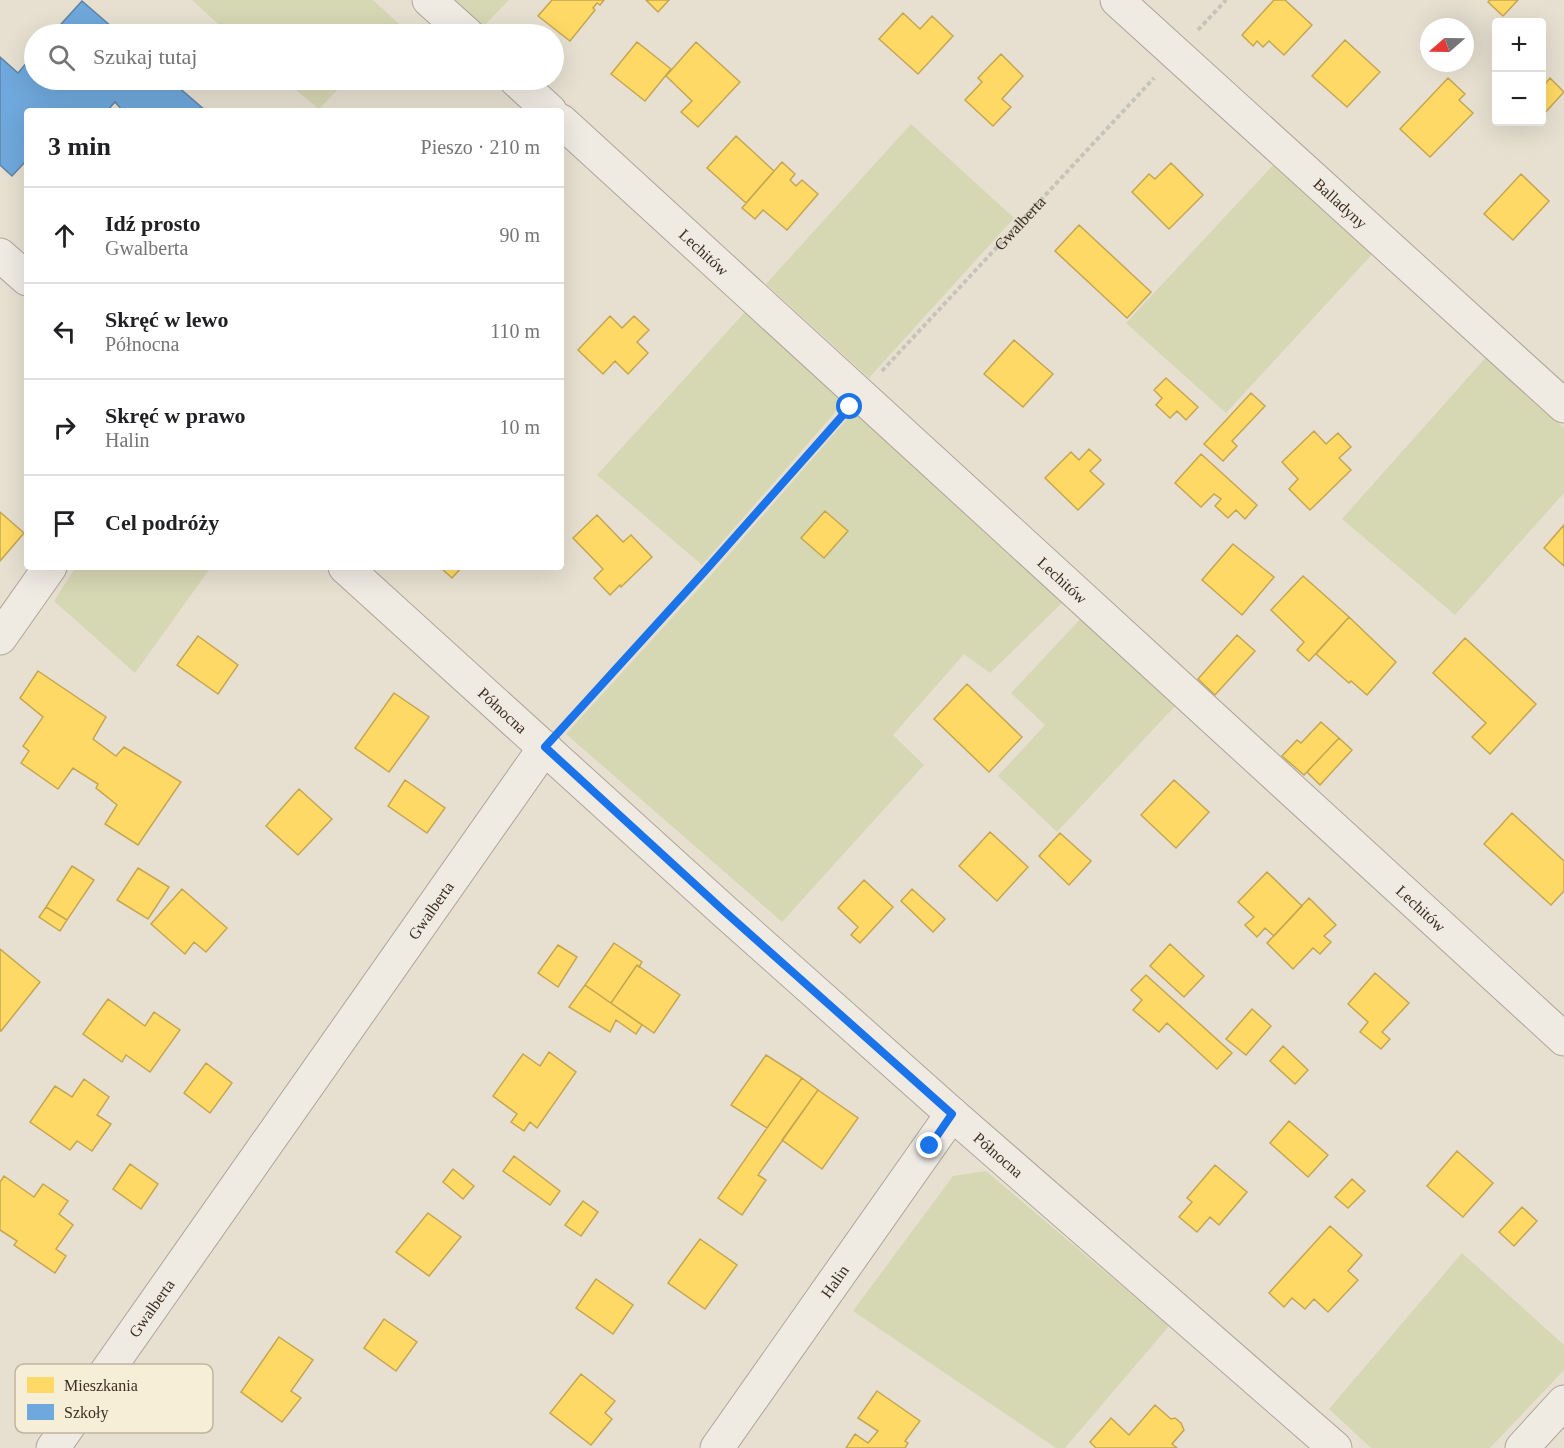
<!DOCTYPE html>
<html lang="pl">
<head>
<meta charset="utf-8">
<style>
  :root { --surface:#fff; --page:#f2f2f2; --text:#202124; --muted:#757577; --line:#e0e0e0 }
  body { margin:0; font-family:Georgia,serif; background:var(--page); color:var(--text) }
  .controls { position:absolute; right:18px; top:18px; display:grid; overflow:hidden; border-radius:6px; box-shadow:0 6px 24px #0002 }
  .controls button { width:54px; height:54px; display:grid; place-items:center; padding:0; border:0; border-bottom:2px solid var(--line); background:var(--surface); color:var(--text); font:30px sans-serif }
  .compass { position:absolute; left:1420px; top:18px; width:54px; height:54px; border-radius:50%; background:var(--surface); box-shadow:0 6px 24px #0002; rotate:250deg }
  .stop { position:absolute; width:18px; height:18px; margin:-14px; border:4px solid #1a73e8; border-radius:50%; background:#fff }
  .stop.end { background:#1a73e8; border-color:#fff; box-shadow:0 2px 6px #0008 }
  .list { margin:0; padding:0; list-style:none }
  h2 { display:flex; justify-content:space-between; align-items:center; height:78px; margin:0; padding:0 24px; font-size:26px }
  h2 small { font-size:20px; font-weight:400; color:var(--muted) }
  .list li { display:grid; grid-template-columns:39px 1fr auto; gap:18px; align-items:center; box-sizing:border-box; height:96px; padding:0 24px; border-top:2px solid var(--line) }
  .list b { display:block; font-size:22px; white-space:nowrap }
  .list p { margin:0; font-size:20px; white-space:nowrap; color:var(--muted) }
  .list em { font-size:20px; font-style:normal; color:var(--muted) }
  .icon { flex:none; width:33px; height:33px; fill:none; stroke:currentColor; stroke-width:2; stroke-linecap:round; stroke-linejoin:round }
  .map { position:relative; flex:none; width:1564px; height:1448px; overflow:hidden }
  .search { position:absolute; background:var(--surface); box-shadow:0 6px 24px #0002; left:24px; top:24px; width:540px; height:66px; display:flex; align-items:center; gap:15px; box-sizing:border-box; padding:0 21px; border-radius:33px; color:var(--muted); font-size:22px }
  .panel { position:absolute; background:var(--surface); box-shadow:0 6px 24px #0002; left:24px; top:108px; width:540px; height:462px; border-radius:6px }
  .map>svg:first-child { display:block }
  .green { fill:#d6d7b3 }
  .homes { fill:#ffd966; stroke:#c5a651; stroke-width:1.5 }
  .schools { fill:#6fa8dc; stroke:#6083a4; stroke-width:1.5 }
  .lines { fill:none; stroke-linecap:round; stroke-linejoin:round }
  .minor-casing { stroke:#ada599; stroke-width:35 }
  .path { stroke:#c8c2b9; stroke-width:4; stroke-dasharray:4.5 3; stroke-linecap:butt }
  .minor { stroke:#efebe3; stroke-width:33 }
  .route { stroke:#1a73e8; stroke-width:8 }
  .labels { text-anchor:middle; stroke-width:6; stroke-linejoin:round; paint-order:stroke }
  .street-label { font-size:16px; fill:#3d2e20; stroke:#f7eed8 }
  .key { fill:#f7eed8; stroke:#bfb4a1; stroke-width:1.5 }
  .key-label { font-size:16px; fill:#3d2e20 }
</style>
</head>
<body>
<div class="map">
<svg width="1564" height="1448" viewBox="0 0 1564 1448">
  <rect width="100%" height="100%" fill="#e7e0d1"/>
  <path class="green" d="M192 0H373L399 24 389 34H229Z
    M452 0H509L482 28Z
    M284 80H347L319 109Z
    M911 124 1014 218 869 378 766 284Z
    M1275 163 1375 251 1226 413 1126 323Z
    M745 312 844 402 702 565 597 475Z
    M1488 355 1564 428V493L1455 615 1342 519Z
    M854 411 1063 602 990 673 964 654 893 735 924 765 782 922 566 734 712 574Z
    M76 567H211L135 673 54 601Z
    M1083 616 1177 704 1057 832 998 776 1045 725 1011 693Z
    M986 1171 1169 1326 1065 1448H1056L853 1311 953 1176Z
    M1462 1253 1564 1345V1370L1490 1448H1371L1329 1409Z"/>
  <path class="homes" d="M552 0H604L600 5 597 3 593 8 595 10 570 41 538 16Z
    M646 0H669L658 12Z
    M1274 0H1285L1312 25 1284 55 1269 41 1263 47 1257 41 1253 46 1242 35Z
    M1490 0H1518L1503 16 1488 2Z
    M903 13 920 29 932 16 953 36 918 74 879 39Z
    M1345 40 1380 72 1347 107 1312 76Z
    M637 42 671 69 645 101 611 74Z
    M696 42 740 82 698 127 681 112 692 101 666 76Z
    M1001 54 1023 76 1002 99 1011 107 993 126 965 100 982 82 978 78Z
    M1448 78 1465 94 1459 100 1473 113 1430 157 1400 129Z
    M1550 78 1564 92 1542 116V88Z
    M736 136 774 171 746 203 707 168Z
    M782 162 795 174 790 180 796 186 802 180 818 194 787 230 763 210 755 219 742 208Z
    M1171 163 1203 195 1169 229 1132 192 1149 174 1155 179Z
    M1521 174 1549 201 1513 240 1484 214Z
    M1079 225 1151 292 1127 318 1055 251Z
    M610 316 622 328 634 316 649 330 637 342 648 353 628 374 615 361 603 374 578 350Z
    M1014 340 1053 374 1023 407 984 374Z
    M1166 378 1198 407 1186 420 1177 411 1170 418 1156 405 1162 398 1154 390Z
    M1251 393 1265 406 1232 441 1237 446 1223 461 1204 444Z
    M1314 431 1326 444 1338 433 1351 447 1339 458 1351 470 1310 510 1289 489 1298 479 1282 462Z
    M1089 449 1101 460 1090 471 1104 484 1078 510 1045 478 1071 452 1079 460Z
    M1201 454 1257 505 1245 519 1236 510 1228 518 1215 506 1221 499 1214 494 1201 507 1175 483Z
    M825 511 848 531 824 558 801 538Z
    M0 512 24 533 0 561Z
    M597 515 623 542 631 535 652 557 621 587 620 585 610 595 594 578 603 569 573 538Z
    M1564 525V566L1544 548Z
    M1233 544 1274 577 1242 615 1202 580Z
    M440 567H462L452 578Z
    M1303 576 1349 617 1309 661 1297 650 1304 642 1271 610Z
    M1349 617 1396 662 1367 695 1351 681 1349 683 1316 654Z
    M1237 635 1255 651 1215 695 1198 679Z
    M198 636 238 665 218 694 177 665Z
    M1465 638 1536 704 1490 754 1472 737 1486 723 1433 673Z
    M38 671 106 717 93 739 116 756 124 747 181 782 138 845 105 824 117 805 96 788 98 784 73 768 58 789 21 763 29 751 23 746 43 717 20 698Z
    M967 684 1022 737 989 772 934 719Z
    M394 693 429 717 389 772 355 748Z
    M1321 722 1339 738 1304 775 1282 756 1297 740 1301 743Z
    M1339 738 1352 750 1320 785 1307 772Z
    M405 780 445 808 427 833 388 806Z
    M1174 780 1209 812 1176 848 1141 815Z
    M299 789 332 819 298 855 266 826Z
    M1512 813 1564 861V891L1551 905 1484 844Z
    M990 832 1028 867 997 901 959 866Z
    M1060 833 1091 861 1069 885 1039 856Z
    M72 866 94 880 67 920 46 907Z
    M138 868 169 887 148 919 117 900Z
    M1267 872 1302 906 1274 936 1265 928 1257 937 1245 925 1254 917 1238 902Z
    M864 880 893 907 860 943 851 935 858 927 838 908Z
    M182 889 227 928 206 952 194 942 185 954 151 924Z
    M912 889 945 919 933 932 901 901Z
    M1309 898 1336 925 1324 936 1331 942 1320 954 1313 948 1293 969 1267 943Z
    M46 907 67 920 60 931 39 917Z
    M614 943 642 962 639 967 637 965 611 1003 585 985Z
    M1170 944 1204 976 1184 997 1150 966Z
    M558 945 577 957 558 987 538 973Z
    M0 949 40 982 1 1031 0 1029Z
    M637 965 680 995 654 1033 611 1003Z
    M1375 973 1409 1003 1382 1032 1390 1039 1381 1049 1360 1032 1368 1022 1348 1004Z
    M1146 975 1232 1053 1217 1069 1167 1023 1159 1032 1133 1010 1142 1000 1131 990Z
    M585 985 642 1025 636 1034 616 1020 610 1032 569 1007Z
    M108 999 145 1026 154 1012 180 1030 150 1072 126 1055 122 1062 83 1034Z
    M1252 1009 1271 1026 1246 1055 1226 1039Z
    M1283 1046 1308 1070 1295 1084 1270 1061Z
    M549 1052 576 1072 537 1128 530 1122 524 1131 511 1122 517 1114 493 1096 523 1054 540 1066Z
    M766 1055 802 1078 767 1128 731 1105Z
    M206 1063 232 1083 210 1113 184 1093Z
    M802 1078 818 1090 758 1175 766 1180 742 1215 718 1198Z
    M84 1079 109 1097 97 1115 111 1124 92 1151 77 1141 70 1150 30 1122 55 1086 72 1097Z
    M818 1090 858 1118 822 1169 782 1140Z
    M1289 1121 1328 1155 1308 1177 1270 1143Z
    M1457 1151 1493 1183 1463 1217 1427 1186Z
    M514 1156 560 1191 550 1205 503 1171Z
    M130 1164 158 1184 141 1209 113 1189Z
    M1215 1165 1247 1192 1219 1225 1210 1217 1197 1232 1179 1217 1192 1202 1187 1198Z
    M453 1169 474 1186 463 1199 443 1182Z
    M4 1176 34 1197 43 1184 68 1201 59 1214 73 1225 56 1249 66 1256 55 1273 14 1245 17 1241 0 1230V1182Z
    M1352 1179 1365 1191 1348 1208 1335 1197Z
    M583 1201 598 1212 581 1236 565 1225Z
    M1522 1207 1537 1221 1514 1246 1499 1232Z
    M428 1213 461 1237 429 1276 396 1252Z
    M1330 1226 1362 1255 1348 1271 1358 1280 1328 1312 1314 1299 1305 1309 1292 1298 1284 1307 1269 1293Z
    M700 1239 737 1265 705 1309 668 1283Z
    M596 1279 633 1305 613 1334 576 1308Z
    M384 1319 417 1342 396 1371 364 1348Z
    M279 1337 313 1360 291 1391 301 1398 282 1422 241 1392Z
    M581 1374 615 1401 605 1413 612 1419 591 1445 550 1413Z
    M877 1391 920 1421 905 1441 908 1443 905 1448H846L855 1434 868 1443 878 1431 858 1418Z
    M1155 1405 1171 1419 1175 1418 1181 1423 1184 1430 1172 1444 1177 1448H1096L1090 1442 1111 1418 1129 1435Z"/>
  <path class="schools" d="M82 1 120 34H52Z
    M34 54V80H170L206 111H123L115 102 107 111H27V160L12 176 0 165V57L18 73Z"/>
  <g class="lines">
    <defs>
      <g id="minor">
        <path d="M429 0 467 34"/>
        <path id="s2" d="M1117 0 1564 406"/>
        <path d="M516 80 550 111"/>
        <path id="s3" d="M561 121 1564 1039"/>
        <path d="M0 255 27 279"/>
        <path id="s4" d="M345 567 724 911 952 1114 1335 1448"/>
        <path d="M0 638 50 567"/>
        <path id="s5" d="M53 1448 545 747"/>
        <path id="s6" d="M717 1448 952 1114"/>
        <path d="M1522 1448 1564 1402"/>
      </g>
    </defs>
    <use href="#minor" class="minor-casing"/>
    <g class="path">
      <path d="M1198 30 1226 0"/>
      <path id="s1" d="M882 371 1154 78"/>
      <path d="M565 724 839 419"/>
    </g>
    <use href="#minor" class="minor"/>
  </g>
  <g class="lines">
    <path class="route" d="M850 407 705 571 545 747 724 911 952 1114 930 1146"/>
  </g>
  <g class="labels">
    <g class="street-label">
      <text dy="6" stroke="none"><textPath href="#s2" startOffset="302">Balladyny</textPath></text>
      <text dy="6" stroke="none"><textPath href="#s1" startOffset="202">Gwalberta</textPath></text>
      <text dy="6" stroke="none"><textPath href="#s3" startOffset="194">Lechitów</textPath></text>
      <text dy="6" stroke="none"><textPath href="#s3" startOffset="680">Lechitów</textPath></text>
      <text dy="6" stroke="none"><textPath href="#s4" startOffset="213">Północna</textPath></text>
      <text dy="6" stroke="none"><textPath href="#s3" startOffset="1166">Lechitów</textPath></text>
      <text dy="6" stroke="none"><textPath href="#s5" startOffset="657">Gwalberta</textPath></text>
      <text dy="6" stroke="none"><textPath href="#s4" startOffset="879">Północna</textPath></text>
      <text dy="6" stroke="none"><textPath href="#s6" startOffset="204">Halin</textPath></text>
      <text dy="6" stroke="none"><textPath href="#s5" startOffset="171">Gwalberta</textPath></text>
    </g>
  </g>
  <rect x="15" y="1364" width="198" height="69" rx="9" class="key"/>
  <rect x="27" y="1377" width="27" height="16" fill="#ffd966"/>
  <rect x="27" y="1404" width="27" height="16" fill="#6fa8dc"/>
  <g class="key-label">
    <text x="64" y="1391">Mieszkania</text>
    <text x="64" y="1418">Szkoły</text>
  </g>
</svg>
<div class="controls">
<button>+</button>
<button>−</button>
</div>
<svg class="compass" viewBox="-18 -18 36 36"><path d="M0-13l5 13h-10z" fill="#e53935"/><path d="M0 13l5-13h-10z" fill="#757577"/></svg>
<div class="stop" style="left:850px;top:407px"></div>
<div class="stop end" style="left:930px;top:1146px"></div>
<div class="search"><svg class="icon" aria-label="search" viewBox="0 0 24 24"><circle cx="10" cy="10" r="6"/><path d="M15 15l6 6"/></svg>Szukaj tutaj</div>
<section class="panel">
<h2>3 min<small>Pieszo · 210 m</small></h2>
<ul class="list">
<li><svg class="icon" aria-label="ahead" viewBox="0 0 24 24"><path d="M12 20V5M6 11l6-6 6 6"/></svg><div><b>Idź prosto</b><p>Gwalberta</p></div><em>90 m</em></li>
<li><svg class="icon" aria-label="left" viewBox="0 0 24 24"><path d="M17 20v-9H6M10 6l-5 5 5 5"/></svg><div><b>Skręć w lewo</b><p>Północna</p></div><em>110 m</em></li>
<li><svg class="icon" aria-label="right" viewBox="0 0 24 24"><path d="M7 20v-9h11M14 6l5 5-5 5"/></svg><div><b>Skręć w prawo</b><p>Halin</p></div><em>10 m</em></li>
<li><svg class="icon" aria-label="arrive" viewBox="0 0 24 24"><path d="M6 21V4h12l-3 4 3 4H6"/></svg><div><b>Cel podróży</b></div></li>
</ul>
</section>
</div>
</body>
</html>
